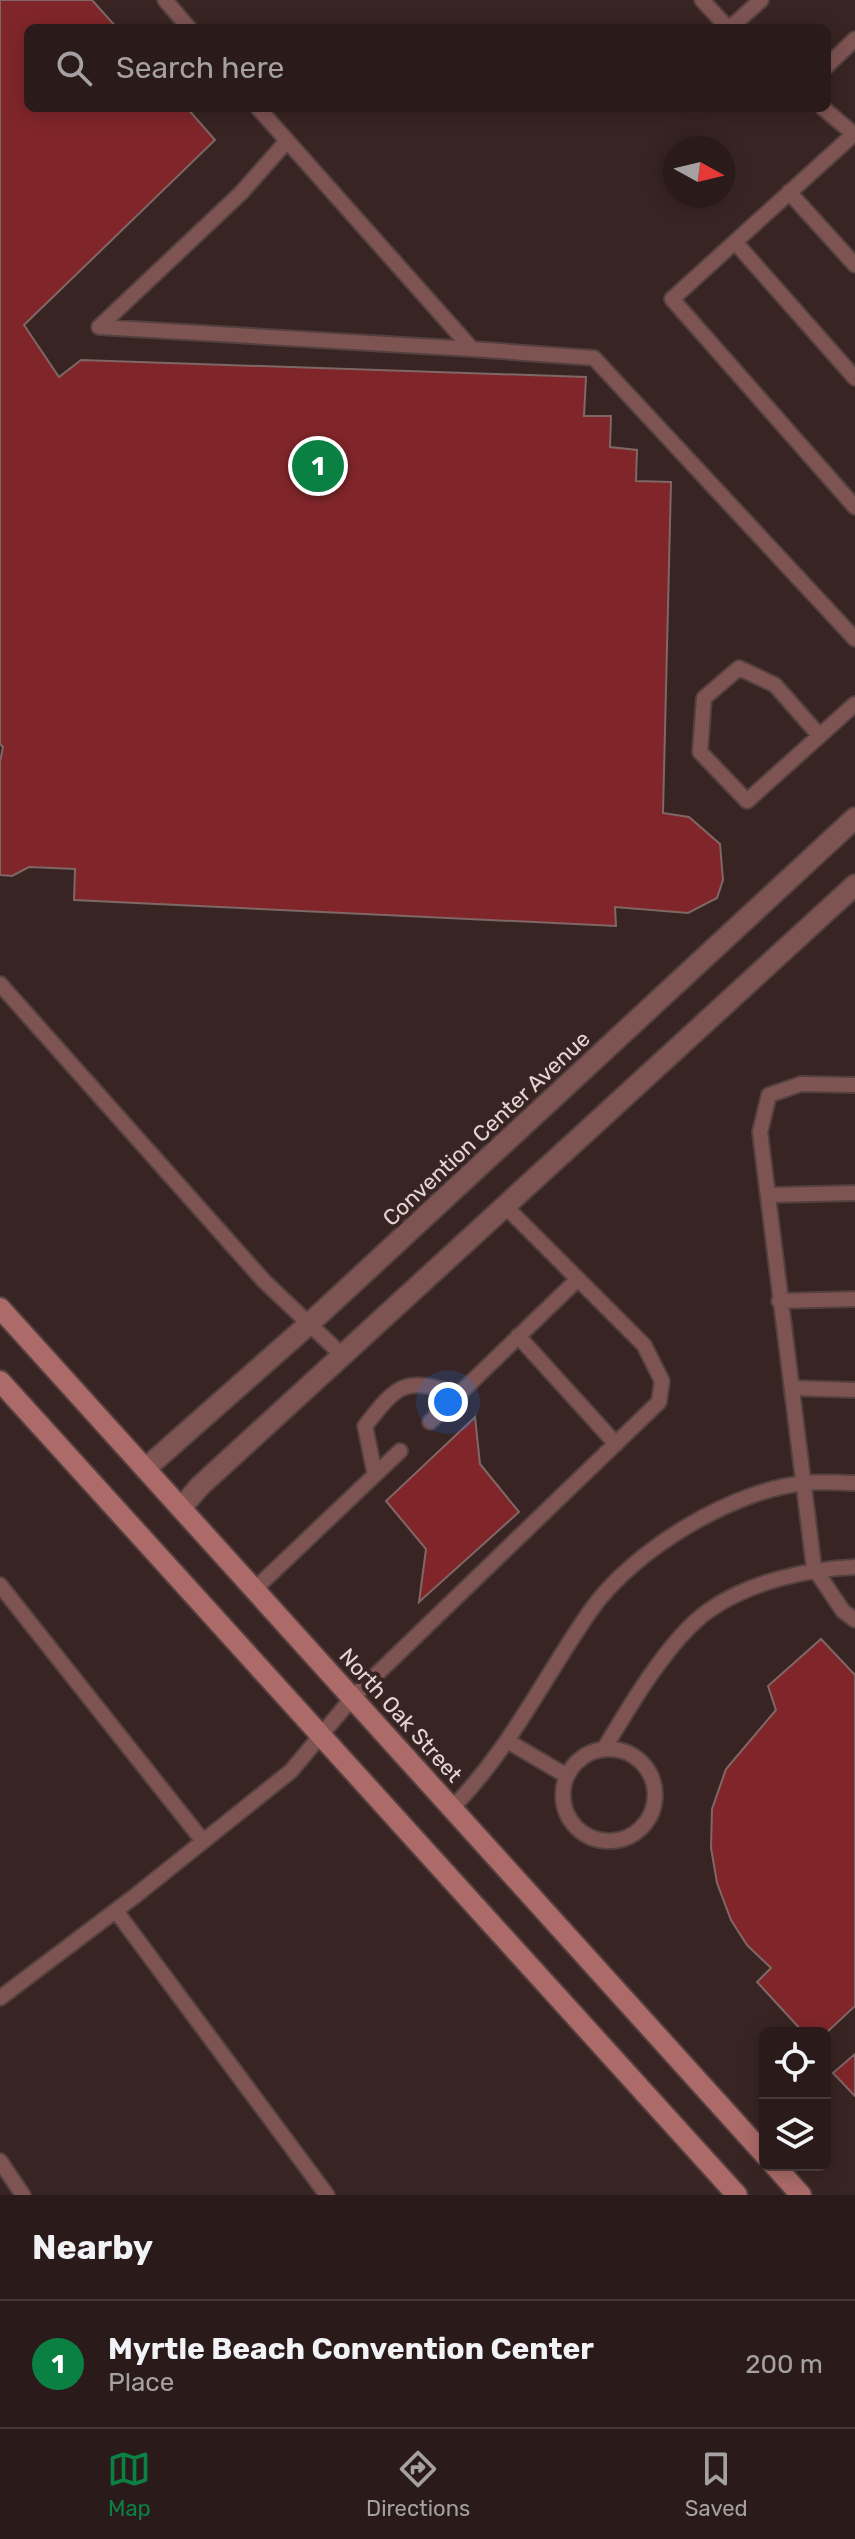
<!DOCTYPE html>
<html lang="en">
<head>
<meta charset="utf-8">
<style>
  :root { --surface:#2a1b1a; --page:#322423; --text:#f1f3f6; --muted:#a5a1a2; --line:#463939; --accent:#0b8043 }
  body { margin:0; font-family:Rubik,sans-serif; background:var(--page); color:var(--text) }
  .controls { position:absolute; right:24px; bottom:24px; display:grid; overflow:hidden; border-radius:12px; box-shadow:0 4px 20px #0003 }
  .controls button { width:72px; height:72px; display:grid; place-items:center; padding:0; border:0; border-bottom:2px solid var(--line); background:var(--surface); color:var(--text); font:40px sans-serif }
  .compass { position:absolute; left:663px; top:136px; width:72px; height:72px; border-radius:50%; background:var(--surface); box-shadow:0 4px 20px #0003; rotate:98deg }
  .you { position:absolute; left:448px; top:1402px; width:28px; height:28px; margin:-20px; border:6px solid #fff; border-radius:50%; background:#1a73e8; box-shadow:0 0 0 12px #1a73e833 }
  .badge { display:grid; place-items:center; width:52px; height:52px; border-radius:50%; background:var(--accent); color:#fff; font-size:26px; font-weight:700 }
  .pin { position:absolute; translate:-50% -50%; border:4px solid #fff; box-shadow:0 2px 8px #0006 }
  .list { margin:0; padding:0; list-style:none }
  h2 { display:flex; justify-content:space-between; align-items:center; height:104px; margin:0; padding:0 32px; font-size:34px }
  h2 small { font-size:26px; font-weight:400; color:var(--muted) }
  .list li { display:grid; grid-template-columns:52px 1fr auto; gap:24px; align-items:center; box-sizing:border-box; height:128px; padding:0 32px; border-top:2px solid var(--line) }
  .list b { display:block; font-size:30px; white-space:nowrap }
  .list p { margin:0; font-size:26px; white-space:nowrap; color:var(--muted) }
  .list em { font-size:26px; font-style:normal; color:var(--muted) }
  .icon { flex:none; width:44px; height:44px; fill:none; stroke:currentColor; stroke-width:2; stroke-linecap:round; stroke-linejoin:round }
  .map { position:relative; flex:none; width:855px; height:2195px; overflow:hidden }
  .search { position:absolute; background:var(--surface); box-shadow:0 4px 20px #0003; left:24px; right:24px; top:24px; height:88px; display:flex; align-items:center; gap:20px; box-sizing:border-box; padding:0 28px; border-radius:12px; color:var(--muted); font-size:30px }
  .sheet { height:232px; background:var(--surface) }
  nav { display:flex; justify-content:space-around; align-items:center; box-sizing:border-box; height:112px; border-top:2px solid var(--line); background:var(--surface); font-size:22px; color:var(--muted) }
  nav a { display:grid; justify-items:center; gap:4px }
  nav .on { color:var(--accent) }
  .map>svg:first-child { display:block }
  .building { fill:#80262a; stroke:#7f6765; stroke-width:2 }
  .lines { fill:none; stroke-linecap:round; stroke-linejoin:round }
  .lane-casing { stroke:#54403f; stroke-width:18 }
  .street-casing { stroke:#54403f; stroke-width:24 }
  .secondary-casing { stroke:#54403f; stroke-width:24 }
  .lane { stroke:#7e5453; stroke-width:14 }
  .street { stroke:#7e5453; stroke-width:20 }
  .secondary { stroke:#ac6b69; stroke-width:20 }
  .labels { text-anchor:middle; stroke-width:8; stroke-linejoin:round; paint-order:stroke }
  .street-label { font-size:22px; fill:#e4d5d4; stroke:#382423 }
</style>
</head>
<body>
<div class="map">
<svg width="855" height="2195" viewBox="0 0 855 2195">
  <rect width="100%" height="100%" fill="#382423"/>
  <path class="building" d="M0 0H92L117 28H28V108H187L215 140 24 325 59 377 81 360 586 377 584 416H611L610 447 637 450 636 481 671 482 663 813 689 817 720 844 723 880 717 898 688 913 615 907 616 926 74 900 75 869 29 867 12 876 0 875V762L3 747 0 744Z
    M475 1417 480 1464 519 1512 419 1602 426 1549 386 1501Z
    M821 1639 855 1675V2006L825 2034 804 2033 757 1982 771 1968 747 1945 731 1920 717 1883 711 1848 712 1809 726 1769 776 1710 768 1686Z
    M855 2054V2096L833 2073Z"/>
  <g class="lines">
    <defs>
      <path id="lane" d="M165 0 189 28
        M702 0 728 28
        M730 28 761 0
        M827 66 855 39
        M258 108 472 349 594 358 855 639
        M823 108 855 135
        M855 133 672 299 855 507
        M287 141 241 193 99 327 472 349
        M789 192 855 265
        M735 242 855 378
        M818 734 775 685 739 668 704 698 700 752 747 801 855 704
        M0 984 264 1281 342 1355
        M855 1085 801 1084 769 1095 760 1132 814 1568 843 1611 855 1620
        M771 1195 855 1193
        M779 1301 855 1299
        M518 1336 616 1444
        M793 1388 855 1390
        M430 1422 578 1279
        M375 1475 365 1426C400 1381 405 1378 459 1394
        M0 1585 203 1841
        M255 1589 400 1451
        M509 1742 567 1776
        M604 1749C629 1707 669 1639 708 1611 749 1582 806 1569 855 1567
        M563 1795a46 46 0 1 1 92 0a46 46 0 1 1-92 0Z
        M451 1809C510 1750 544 1677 591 1610 633 1550 734 1489 806 1483 822 1481 839 1483 855 1483
        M116 1911 327 2195
        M0 1998 135 1896 291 1771 353 1697 659 1402 662 1381 644 1345 505 1206
        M0 2161 23 2195"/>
      <path id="street" d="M145 1469 309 1324 855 818
        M181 1508 200 1486 855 885"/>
      <path id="secondary" d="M0 1308 765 2155
        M0 1381 737 2195
        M774 2165 801 2195"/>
    </defs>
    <use href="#lane" class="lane-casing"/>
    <use href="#street" class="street-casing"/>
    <use href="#secondary" class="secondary-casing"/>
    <use href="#lane" class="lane"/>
    <use href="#street" class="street"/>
    <use href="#secondary" class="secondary"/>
  </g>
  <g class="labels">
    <g class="street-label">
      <text transform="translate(486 1128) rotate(-43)" y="8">Convention Center Avenue</text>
      <text transform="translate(401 1715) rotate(48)" y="8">North Oak Street</text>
    </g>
  </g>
</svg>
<div class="controls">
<button><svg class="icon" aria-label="locate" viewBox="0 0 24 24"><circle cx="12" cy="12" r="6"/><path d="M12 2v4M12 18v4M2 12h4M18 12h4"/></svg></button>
<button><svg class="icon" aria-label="layers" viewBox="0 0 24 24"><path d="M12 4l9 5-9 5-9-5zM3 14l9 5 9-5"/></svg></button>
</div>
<svg class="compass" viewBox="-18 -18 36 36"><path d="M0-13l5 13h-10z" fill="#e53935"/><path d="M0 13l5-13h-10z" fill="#a5a1a2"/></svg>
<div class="you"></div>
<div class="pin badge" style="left:318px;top:466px">1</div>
<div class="search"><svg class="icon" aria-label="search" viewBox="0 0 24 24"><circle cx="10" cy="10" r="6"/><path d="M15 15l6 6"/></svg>Search here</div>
</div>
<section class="sheet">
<h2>Nearby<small></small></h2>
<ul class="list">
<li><span class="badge">1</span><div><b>Myrtle Beach Convention Center</b><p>Place</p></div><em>200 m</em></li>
</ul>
</section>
<nav>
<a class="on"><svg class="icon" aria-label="map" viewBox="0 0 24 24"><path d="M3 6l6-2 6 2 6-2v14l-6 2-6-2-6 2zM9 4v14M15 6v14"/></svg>Map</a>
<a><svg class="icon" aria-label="directions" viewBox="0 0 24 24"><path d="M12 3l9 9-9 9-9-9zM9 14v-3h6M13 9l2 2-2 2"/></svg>Directions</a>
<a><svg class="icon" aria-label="saved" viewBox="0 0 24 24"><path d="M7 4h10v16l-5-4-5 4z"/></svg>Saved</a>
</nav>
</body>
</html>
